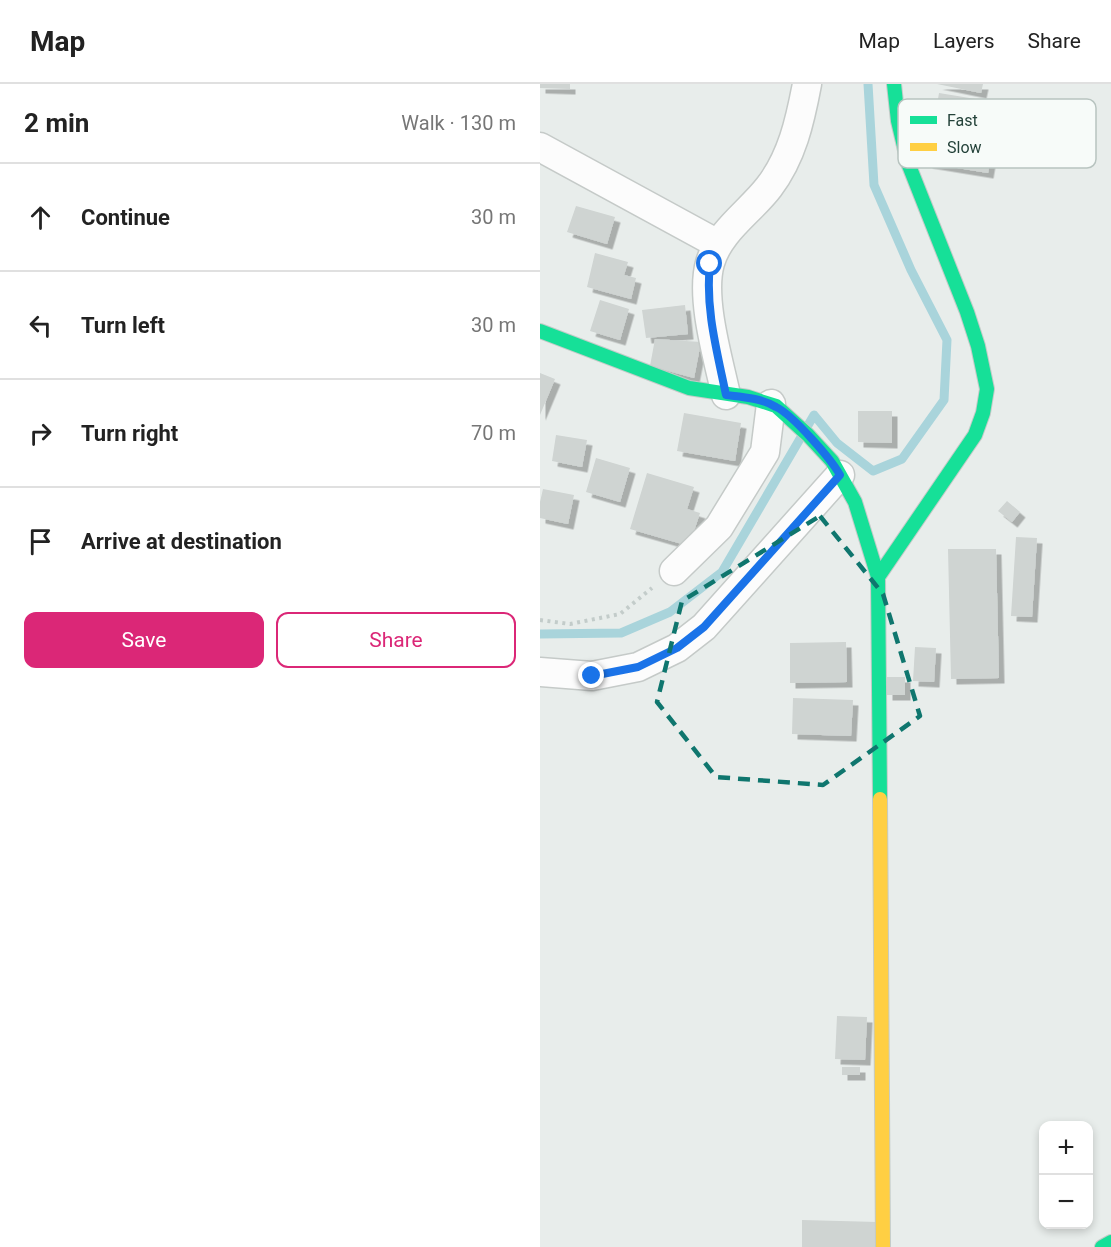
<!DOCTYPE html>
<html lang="en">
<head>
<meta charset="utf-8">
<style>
  :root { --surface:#fff; --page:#f6f6f6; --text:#222; --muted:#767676; --line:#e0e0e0; --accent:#db2777 }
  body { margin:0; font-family:Roboto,sans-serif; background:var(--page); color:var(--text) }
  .controls { position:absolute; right:18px; bottom:18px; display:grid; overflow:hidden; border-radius:12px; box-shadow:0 3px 9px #0003 }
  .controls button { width:54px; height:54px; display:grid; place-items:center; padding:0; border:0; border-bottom:2px solid var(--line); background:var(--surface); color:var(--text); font:30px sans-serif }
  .stop { position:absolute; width:18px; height:18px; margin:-14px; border:4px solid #1a73e8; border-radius:50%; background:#fff }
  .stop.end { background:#1a73e8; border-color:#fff; box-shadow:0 2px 6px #0008 }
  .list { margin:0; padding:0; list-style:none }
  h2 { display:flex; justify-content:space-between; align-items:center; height:78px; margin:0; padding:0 24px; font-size:26px }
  h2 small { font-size:20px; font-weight:400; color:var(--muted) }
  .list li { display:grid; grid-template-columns:39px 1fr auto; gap:18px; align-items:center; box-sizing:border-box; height:108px; padding:0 24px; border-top:2px solid var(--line) }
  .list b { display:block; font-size:22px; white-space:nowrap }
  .list em { font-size:20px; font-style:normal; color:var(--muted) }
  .actions { display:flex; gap:12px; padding:18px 24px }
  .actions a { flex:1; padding:14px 0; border:2px solid var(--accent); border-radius:12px; text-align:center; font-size:21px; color:var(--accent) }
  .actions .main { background:var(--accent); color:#fff }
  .icon { flex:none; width:33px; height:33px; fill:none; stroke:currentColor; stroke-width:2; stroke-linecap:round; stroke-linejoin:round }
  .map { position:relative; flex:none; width:571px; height:1163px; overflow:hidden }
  header { display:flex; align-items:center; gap:36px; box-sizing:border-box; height:84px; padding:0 30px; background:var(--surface); border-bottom:2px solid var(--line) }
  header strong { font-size:28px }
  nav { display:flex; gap:33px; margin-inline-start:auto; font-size:21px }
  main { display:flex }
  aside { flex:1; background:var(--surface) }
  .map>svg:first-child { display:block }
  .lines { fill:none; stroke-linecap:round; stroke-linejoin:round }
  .stream { stroke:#a9d4db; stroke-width:9 }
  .building { fill:#cfd4d2; filter:url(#shadow) }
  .street-casing { stroke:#c5cac8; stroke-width:31 }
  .fast-casing { stroke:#c3cbc8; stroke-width:16 }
  .slow-casing { stroke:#c3cbc8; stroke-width:16 }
  .path { stroke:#c3ccca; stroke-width:4; stroke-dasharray:3 4.5; stroke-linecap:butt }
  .street { stroke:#fcfcfc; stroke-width:28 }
  .fast { stroke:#16e098; stroke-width:14 }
  .slow { stroke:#ffcf43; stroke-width:14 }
  .route { stroke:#1a73e8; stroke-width:8 }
  .marked { fill:none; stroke:#0f766e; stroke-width:4.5; stroke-dasharray:12 8; stroke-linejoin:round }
  .key { fill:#f7fbf9; stroke:#b8c4c0; stroke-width:1.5 }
  .key-label { font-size:16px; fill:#24423a }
</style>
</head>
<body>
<header>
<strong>Map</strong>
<nav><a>Map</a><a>Layers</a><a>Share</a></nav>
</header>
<main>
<aside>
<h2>2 min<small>Walk · 130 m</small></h2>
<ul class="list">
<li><svg class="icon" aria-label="ahead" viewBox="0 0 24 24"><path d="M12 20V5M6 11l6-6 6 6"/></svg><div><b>Continue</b></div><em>30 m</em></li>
<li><svg class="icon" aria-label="left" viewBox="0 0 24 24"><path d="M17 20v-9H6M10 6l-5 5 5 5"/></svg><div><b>Turn left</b></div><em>30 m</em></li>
<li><svg class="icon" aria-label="right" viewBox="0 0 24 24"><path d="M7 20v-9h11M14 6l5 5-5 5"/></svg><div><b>Turn right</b></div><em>70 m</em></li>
<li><svg class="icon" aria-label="arrive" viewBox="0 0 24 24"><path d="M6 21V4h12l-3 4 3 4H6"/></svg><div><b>Arrive at destination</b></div></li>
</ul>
<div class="actions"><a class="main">Save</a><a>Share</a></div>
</aside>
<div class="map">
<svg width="571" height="1163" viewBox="0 0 571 1163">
  <defs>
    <filter id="shadow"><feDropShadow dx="5.5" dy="5.5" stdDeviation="0" flood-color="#0004"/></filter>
  </defs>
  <rect width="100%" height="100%" fill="#e8edeb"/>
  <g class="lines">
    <path class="stream" d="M0 550 81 549 130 528 182 488 274 331 297 359 333 387 362 375 404 316 407 256 371 186 334 101 328 0"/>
  </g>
  <path class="building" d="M0 0H30V5L0 4Z
    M397 0H443L441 9Z
    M399 9 460 19 448 89 387 79Z
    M36 122 75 133 67 160 27 148Z
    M55 169 88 178 84 191 96 194 91 215 47 203Z
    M60 216 89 225 80 256 50 247Z
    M145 221 148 250 106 254 102 226Z
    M115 255 161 258 154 294 110 282Z
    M0 289 15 295 0 331Z
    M318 327H352V359L318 358Z
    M144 329 201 339 195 377 137 367Z
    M16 351 47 356 42 383 12 377Z
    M56 374 90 384 80 418 46 408Z
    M107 389 154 403 147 425 160 429 149 462 90 445Z
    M3 405 34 411 28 440 0 434V418Z
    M467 417 480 428 472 438 458 427Z
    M476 453 497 454 492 533 471 532Z
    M408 465H456L459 594 411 595Z
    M306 558 307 598 250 599V559Z
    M375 563 396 564 394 598 373 597Z
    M347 593H365V611H347Z
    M253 614 313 616 311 652 252 650Z
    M297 932 327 933 325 976 295 975Z
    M302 983H320V991H302Z
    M262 1136 338 1138V1163H262Z"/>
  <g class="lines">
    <defs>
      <path id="street" d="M0 63 178 160
        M186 311C178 274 160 214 170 179 179 147 210 128 229 103 252 73 260 37 267 0
        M134 487 179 443 225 368 231 320
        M0 588 52 592 98 583 137 564 164 543 300 391"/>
      <path id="fast" d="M0 247 149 304 208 313 236 322 268 351 292 377 315 418 338 493 340 715
        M338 493 435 351 443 329 447 305 438 262 427 228 368 79 358 37 354 0
        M562 1163 571 1158"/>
      <path id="slow" d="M340 715 343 1163"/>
    </defs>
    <use href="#street" class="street-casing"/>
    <use href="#fast" class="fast-casing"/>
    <use href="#slow" class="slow-casing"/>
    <path class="path" d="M0 536 30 540 80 530 112 504"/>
    <use href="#street" class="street"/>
    <use href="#fast" class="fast"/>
    <use href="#slow" class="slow"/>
  </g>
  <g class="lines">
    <path class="route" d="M52 592 98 583 137 564 164 543 300 391C291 375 253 331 236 323 221 314 203 313 186 311 177 267 165 224 170 180"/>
  </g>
  <path class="marked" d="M280 432 343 510 380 632 283 701 176 693 117 618 142 517Z"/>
  <rect x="358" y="15" width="198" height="69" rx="9" class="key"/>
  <rect x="370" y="32" width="27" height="8" fill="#16e098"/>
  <rect x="370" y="59" width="27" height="8" fill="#ffcf43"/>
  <g class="key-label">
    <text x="407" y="42">Fast</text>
    <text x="407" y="69">Slow</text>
  </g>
</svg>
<div class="controls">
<button>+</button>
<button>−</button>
</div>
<div class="stop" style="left:170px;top:180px"></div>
<div class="stop end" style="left:52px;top:592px"></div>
</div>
</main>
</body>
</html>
